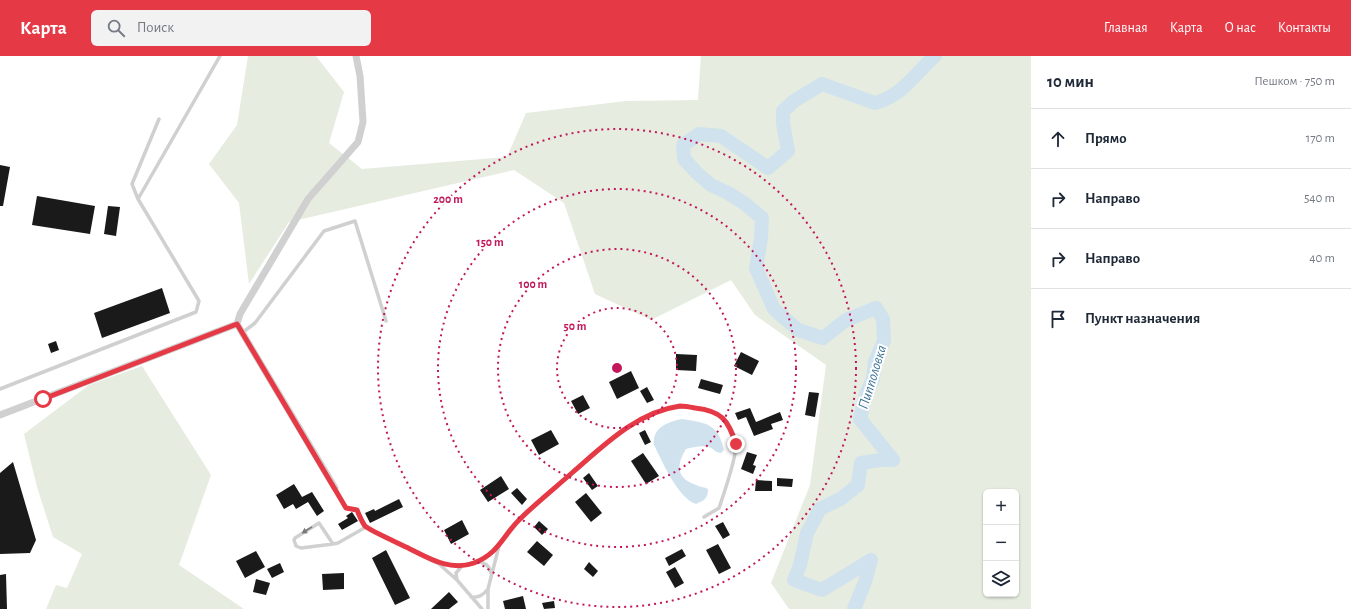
<!DOCTYPE html>
<html lang="ru">
<head>
<meta charset="utf-8">
<style>
  :root { --surface:#fff; --page:#f2f2f3; --text:#1f2937; --muted:#747a83; --line:#e0e1e3; --accent:#e63946 }
  body { margin:0; font-family:"Alegreya Sans",sans-serif; background:var(--page); color:var(--text) }
  .controls { position:absolute; right:12px; bottom:12px; display:grid; overflow:hidden; border-radius:6px; box-shadow:0 1px 3px #0004 }
  .controls button { width:36px; height:36px; display:grid; place-items:center; padding:0; border:0; border-bottom:1px solid var(--line); background:var(--surface); color:var(--text); font:20px sans-serif }
  .stop { position:absolute; width:12px; height:12px; margin:-9px; border:3px solid #e63946; border-radius:50%; background:#fff }
  .stop.end { background:#e63946; border-color:#fff; box-shadow:0 1px 4px #0008 }
  .list { margin:0; padding:0; list-style:none }
  h2 { display:flex; justify-content:space-between; align-items:center; height:52px; margin:0; padding:0 16px; font-size:17px }
  h2 small { font-size:13px; font-weight:400; color:var(--muted) }
  .list li { display:grid; grid-template-columns:26px 1fr auto; gap:12px; align-items:center; box-sizing:border-box; height:60px; padding:0 16px; border-top:1px solid var(--line) }
  .list b { display:block; font-size:15px; white-space:nowrap }
  .list em { font-size:13px; font-style:normal; color:var(--muted) }
  .icon { flex:none; width:22px; height:22px; fill:none; stroke:currentColor; stroke-width:2; stroke-linecap:round; stroke-linejoin:round }
  .map { position:relative; flex:none; width:1031px; height:553px; overflow:hidden }
  header { display:flex; align-items:center; gap:24px; box-sizing:border-box; height:56px; padding:0 20px; background:var(--accent); color:#fff }
  header strong { font-size:19px }
  nav { display:flex; gap:22px; margin-inline-start:auto; font-size:14px }
  .search { width:280px; height:36px; background:var(--page); display:flex; align-items:center; gap:10px; box-sizing:border-box; padding:0 14px; border-radius:6px; color:var(--muted); font-size:15px }
  main { display:flex }
  aside { flex:1; background:var(--surface) }
  .map>svg:first-child { display:block }
  .green { fill:#e6ecdf; fill-rule:evenodd }
  .water { fill:#cfe2ee }
  .lines { fill:none; stroke-linecap:round; stroke-linejoin:round }
  .river { stroke:#cfe2ee; stroke-width:14 }
  .building { fill:#1a1a1a }
  .service { stroke:#d0d0d0; stroke-width:3.5 }
  .minor { stroke:#d0d0d0; stroke-width:7 }
  .oneway { fill:#7a7a7a }
  .route { stroke:#e63946; stroke-width:5 }
  .ring { fill:none; stroke:#c2185b; stroke-width:2; stroke-dasharray:2 4 }
  .labels { text-anchor:middle; stroke-width:4; stroke-linejoin:round; paint-order:stroke }
  .water-label { font-size:15px; font-style:italic; fill:#3f7597; stroke:#fff }
  .centre { fill:#c2185b; stroke:#fff; stroke-width:2 }
  .ring-label { font-size:12px; text-anchor:middle; font-weight:bold; fill:#c2185b; stroke:#fff; stroke-width:4; stroke-linejoin:round; paint-order:stroke }
</style>
</head>
<body>
<header>
<strong>Карта</strong>
<div class="search"><svg class="icon" aria-label="search" viewBox="0 0 24 24"><circle cx="10" cy="10" r="6"/><path d="M15 15l6 6"/></svg>Поиск</div>
<nav><a>Главная</a><a>Карта</a><a>О нас</a><a>Контакты</a></nav>
</header>
<main>
<div class="map">
<svg width="1031" height="553" viewBox="0 0 1031 553">
  <rect width="100%" height="100%" fill="#fff"/>
  <path class="green" d="M248 0H316L344 36 329 87 362 113 507 101 526 57 626 45 698 44 701 0H1031V553H789L771 527 810 429 826 309 755 259 731 224 651 264 595 238 564 147 514 114 289 166 249 228 239 147 209 108 237 69ZM986 436H1016V538H986Z
    M142 310 211 419 179 509 244 553H46L56 529 67 532 82 498 53 481 37 431 24 378 89 329Z"/>
  <path class="water" d="M682 363C706 367 718 367 724 394L721 397C716 397 714 393 709 391 702 389 693 391 686 393 676 409 676 422 696 429 700 431 704 431 708 433 708 443 704 444 696 448 678 442 663 407 654 389 652 372 667 366 682 363Z"/>
  <g class="lines">
    <path class="river" d="M854 553 865 526 871 504 822 534 794 524 800 509 807 477 820 453 842 442 858 429 861 407 880 404H893L860 363 866 338 873 323 875 305 884 285 883 263 876 252 846 264 823 282 798 274 774 253 756 212 761 182 762 162 744 147 728 137 711 129 698 118 684 103 683 89 699 78 721 80 768 112 788 95 783 67V55L794 45 822 28 875 47C880 46 885 44 890 41 907 32 920 13 935 0"/>
  </g>
  <path class="building" d="M0 109 10 111 3 150H0Z
    M37 140 95 150 90 178 32 169Z
    M108 150 120 151 116 180 104 178Z
    M162 232 170 257 102 282 94 257Z
    M56 285 59 294 51 297 48 288Z
    M741 296 759 305 752 319 734 310Z
    M676 298 697 299 696 315 676 314Z
    M631 315 639 332 617 343 609 326Z
    M701 323 723 329 720 338 698 332Z
    M647 331 654 344 647 347 640 335Z
    M809 336 819 337 815 361 805 359Z
    M583 339 590 352 578 358 571 345Z
    M750 352 756 366 780 356 783 364 771 368 773 373 754 380 746 361 738 364 735 357Z
    M551 374 559 388 539 399 531 384Z
    M645 374 651 386 645 389 639 377Z
    M747 396 757 399 753 409 756 410 753 418 741 413Z
    M643 397 659 420 646 428 631 405Z
    M13 406 36 484 30 497 0 498V417Z
    M589 417 598 430 592 434 583 422Z
    M501 420 509 433 488 446 480 434Z
    M777 422 793 423 792 431 777 430Z
    M756 424 772 425V435H755Z
    M294 428 302 441 312 436 324 455 317 460 308 446 296 453 293 448 284 453 276 439Z
    M517 432 527 443 522 449 511 437Z
    M586 437 602 457 591 466 575 446Z
    M399 443 403 451 370 467 365 457 374 453 375 455Z
    M352 456 358 465 342 474 338 468 348 462 346 460Z
    M462 464 469 478 451 488 444 474Z
    M539 465 548 473 542 479 534 471Z
    M723 466 730 479 723 483 715 470Z
    M537 485 553 499 544 510 527 496Z
    M718 488 731 512 719 518 706 494Z
    M682 493 686 500 669 510 665 502Z
    M386 494 410 542 395 549 372 502Z
    M256 495 265 511 245 522 236 505Z
    M589 506 598 515 593 521 584 513Z
    M280 507 284 516 272 522 267 513Z
    M675 511 684 527 675 532 666 516Z
    M344 517V533L323 534 322 518Z
    M6 518 7 553H0V519Z
    M256 523 270 527 266 539 253 536Z
    M449 536 458 546 449 553H431Z
    M523 540 526 553H505L503 545Z
    M554 545 555 552 544 553 542 547Z"/>
  <g class="lines">
    <path class="service" d="M138 143 220 0
      M242 277 255 267 324 175 355 165 386 265
      M0 333 196 256 199 245 138 143 132 128 159 63
      M335 432 346 452 357 454 366 471 439 508 457 524 482 553
      M333 488 319 467 295 482 294 484 296 490 301 492 333 488 338 487 366 471
      M477 505C485 507 489 509 491 517
      M439 508C454 510 470 510 483 503 499 494 506 478 518 465 534 447 554 433 572 417 610 384 660 333 714 357 726 362 734 375 736 387 737 401 724 437 719 452L704 461
      M457 524 456 517 463 509
      M471 541C479 542 483 539 488 533
      M488 553V533L499 490"/>
    <path class="minor" d="M0 359 237 268
      M335 432 237 268 240 258 308 143 358 86 363 66 360 20 356 0"/>
  </g>
  <defs><path id="oneway-solid" d="M-6-.8H1V-3.2L6.5 0L1 3.2V.8H-6Z"/></defs>
  <use class="oneway" href="#oneway-solid" transform="translate(307 474) rotate(148)"/>
  <g class="lines">
    <path class="route" d="M43 343 237 268 346 452 357 454C359 459 362 466 365 470 369 474 398 487 406 491 427 501 449 516 474 507 499 497 502 481 519 464 536 447 555 432 573 416 604 389 637 356 680 350 685 350 690 351 695 352 722 355 728 364 736 388"/>
  </g>
  <g class="ring">
    <circle cx="617" cy="312" r="60"/>
    <circle cx="617" cy="312" r="119"/>
    <circle cx="617" cy="312" r="179"/>
    <circle cx="617" cy="312" r="239"/>
  </g>
  <g class="labels">
    <g class="water-label">
      <text transform="translate(872 321) rotate(-73)" y="5">Пипполовка</text>
    </g>
  </g>
  <circle cx="617" cy="312" r="6" class="centre"/>
  <g class="ring-label">
    <text x="448" y="147">200 m</text>
    <text x="490" y="190">150 m</text>
    <text x="533" y="232">100 m</text>
    <text x="575" y="274">50 m</text>
  </g>
</svg>
<div class="controls">
<button>+</button>
<button>−</button>
<button><svg class="icon" aria-label="layers" viewBox="0 0 24 24"><path d="M12 4l9 5-9 5-9-5zM3 14l9 5 9-5"/></svg></button>
</div>
<div class="stop" style="left:43px;top:343px"></div>
<div class="stop end" style="left:736px;top:388px"></div>
</div>
<aside>
<h2>10 мин<small>Пешком · 750 m</small></h2>
<ul class="list">
<li><svg class="icon" aria-label="ahead" viewBox="0 0 24 24"><path d="M12 20V5M6 11l6-6 6 6"/></svg><div><b>Прямо</b></div><em>170 m</em></li>
<li><svg class="icon" aria-label="right" viewBox="0 0 24 24"><path d="M7 20v-9h11M14 6l5 5-5 5"/></svg><div><b>Направо</b></div><em>540 m</em></li>
<li><svg class="icon" aria-label="right" viewBox="0 0 24 24"><path d="M7 20v-9h11M14 6l5 5-5 5"/></svg><div><b>Направо</b></div><em>40 m</em></li>
<li><svg class="icon" aria-label="arrive" viewBox="0 0 24 24"><path d="M6 21V4h12l-3 4 3 4H6"/></svg><div><b>Пункт назначения</b></div></li>
</ul>
</aside>
</main>
</body>
</html>
